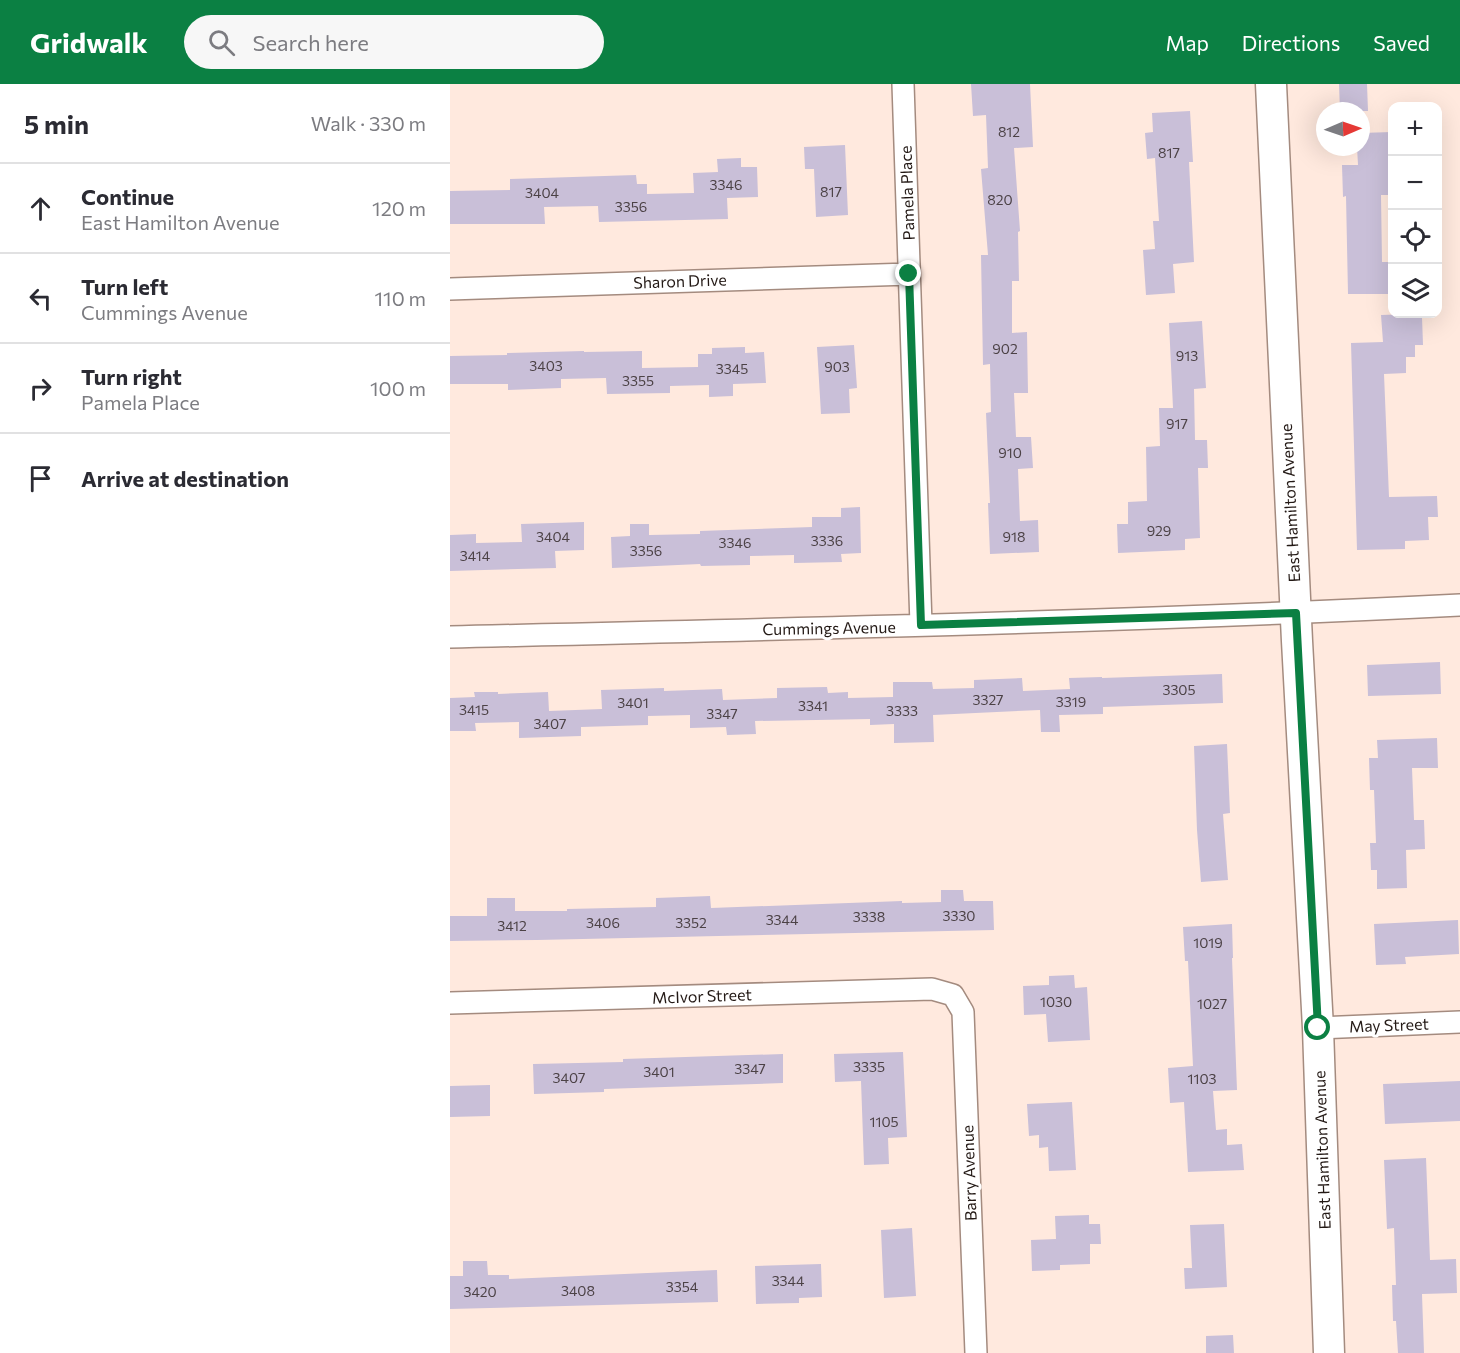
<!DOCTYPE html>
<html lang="en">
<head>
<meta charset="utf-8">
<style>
  :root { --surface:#fff; --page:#f7f7f7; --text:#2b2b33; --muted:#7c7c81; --line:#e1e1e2; --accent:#0b8043 }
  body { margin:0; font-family:Commissioner,sans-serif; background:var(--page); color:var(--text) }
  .controls { position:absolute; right:18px; top:18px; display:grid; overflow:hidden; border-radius:12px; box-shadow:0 6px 24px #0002 }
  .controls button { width:54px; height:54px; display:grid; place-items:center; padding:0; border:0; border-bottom:2px solid var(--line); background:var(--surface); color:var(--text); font:30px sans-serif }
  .compass { position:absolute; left:866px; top:18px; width:54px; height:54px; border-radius:50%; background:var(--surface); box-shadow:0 6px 24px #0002; rotate:88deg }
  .stop { position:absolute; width:18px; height:18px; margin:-14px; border:4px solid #0b8043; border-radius:50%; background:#fff }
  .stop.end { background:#0b8043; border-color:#fff; box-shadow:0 2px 6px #0008 }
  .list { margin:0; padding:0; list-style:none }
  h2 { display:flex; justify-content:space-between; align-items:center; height:78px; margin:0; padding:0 24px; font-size:26px }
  h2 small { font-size:20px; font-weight:400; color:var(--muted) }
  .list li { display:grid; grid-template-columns:39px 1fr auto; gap:18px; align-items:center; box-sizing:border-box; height:90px; padding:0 24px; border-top:2px solid var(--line) }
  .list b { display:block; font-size:22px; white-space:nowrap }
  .list p { margin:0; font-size:20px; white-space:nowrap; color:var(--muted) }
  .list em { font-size:20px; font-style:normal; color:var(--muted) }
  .icon { flex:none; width:33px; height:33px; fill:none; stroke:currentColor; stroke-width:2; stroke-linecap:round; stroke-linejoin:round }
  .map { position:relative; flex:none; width:1010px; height:1269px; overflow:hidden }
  header { display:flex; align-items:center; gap:36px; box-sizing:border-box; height:84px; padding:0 30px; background:var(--accent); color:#fff }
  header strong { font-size:28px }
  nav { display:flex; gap:33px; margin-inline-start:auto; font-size:21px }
  .search { width:420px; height:54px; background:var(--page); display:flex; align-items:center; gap:15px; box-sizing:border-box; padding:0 21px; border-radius:33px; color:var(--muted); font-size:22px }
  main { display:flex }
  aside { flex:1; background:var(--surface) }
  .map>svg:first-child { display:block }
  .building { fill:#c9bfd8 }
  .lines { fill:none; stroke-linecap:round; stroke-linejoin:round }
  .street-casing { stroke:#a48b7f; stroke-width:24 }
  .secondary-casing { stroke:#a48b7f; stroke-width:33 }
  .street { stroke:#fff; stroke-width:21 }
  .secondary { stroke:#fff; stroke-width:30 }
  .route { stroke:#0b8043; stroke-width:8 }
  .labels { text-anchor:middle; stroke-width:6; stroke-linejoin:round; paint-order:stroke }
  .number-label { font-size:14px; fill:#4c4246 }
  .street-label { font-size:16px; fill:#231915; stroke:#fff }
</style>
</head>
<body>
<header>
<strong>Gridwalk</strong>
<div class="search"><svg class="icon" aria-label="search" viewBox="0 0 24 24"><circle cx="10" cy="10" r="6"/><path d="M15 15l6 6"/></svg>Search here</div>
<nav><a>Map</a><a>Directions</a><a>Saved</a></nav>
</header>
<main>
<aside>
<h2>5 min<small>Walk · 330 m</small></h2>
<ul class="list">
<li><svg class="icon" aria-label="ahead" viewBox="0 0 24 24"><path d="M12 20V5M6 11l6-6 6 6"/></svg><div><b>Continue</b><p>East Hamilton Avenue</p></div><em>120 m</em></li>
<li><svg class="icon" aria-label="left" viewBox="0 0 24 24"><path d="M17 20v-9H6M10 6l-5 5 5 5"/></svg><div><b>Turn left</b><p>Cummings Avenue</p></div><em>110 m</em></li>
<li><svg class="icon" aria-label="right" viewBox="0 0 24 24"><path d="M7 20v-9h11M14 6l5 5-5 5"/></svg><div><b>Turn right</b><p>Pamela Place</p></div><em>100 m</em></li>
<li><svg class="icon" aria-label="arrive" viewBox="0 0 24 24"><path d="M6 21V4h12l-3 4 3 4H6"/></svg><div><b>Arrive at destination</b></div></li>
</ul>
</aside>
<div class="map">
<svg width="1010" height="1269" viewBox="0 0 1010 1269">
  <rect width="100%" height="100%" fill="#ffe9de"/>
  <path class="building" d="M521 0H580L583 63 564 64 570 147 568 148 569 197H562V249L577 248 578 309H564L566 353H581L583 384 568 385 570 437 588 436 589 468 540 470 538 419H540L536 329 541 328 540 280 533 281 531 171H538L531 85 538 84 536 31 523 32Z
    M889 0H917L918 27H890Z
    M740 27 743 78H739L744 178 723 180 725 209 696 211 693 166 705 165 703 137H709L705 74 697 75 695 49 703 48 702 29Z
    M942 48V111H931L932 178H942V210H898L896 112 893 113 892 81H908L907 63H911V49Z
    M395 61 398 131 366 133 364 85H355L354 63Z
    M291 74V83H307L308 113 277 114 278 135 149 138 148 122 94 123 95 140H0V107L60 106V95L186 91 187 100H197V110L244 109 243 89 268 88 267 75Z
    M963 230 964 233H972L973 261H965V273H956V289L934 290 939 413 987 412 988 433H978L979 456 955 457V465L907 466 901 259 933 258 931 231Z
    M752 237 756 304 744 305 745 356H757L758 384H748L750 454 735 455V466L668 469 667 440H678V418L697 417 696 363 710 362 709 324H723L719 239Z
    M404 261 407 304 399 305 400 329 371 330 367 263Z
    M295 263V269L314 268 316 299 283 300V312L259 313V301L220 302V309L157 310 156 294 111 295V304L58 306V300H0V272L57 271V269L134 267V268L192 267V284L248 283V270H262V264Z
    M410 423 411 469 391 470 392 478 344 479V471L300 472V481L251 482 250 480 162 484 161 453 180 452V440H199V451L250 450V447L362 443V433H391V424Z
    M134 438V466L105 467 106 484 0 487V451L26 450V459L72 458 71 440Z
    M990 578 991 610 918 612 917 581Z
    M772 590 773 619 653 623V630L609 631 610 648H591L590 626 483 631 484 658 444 659V640L420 641V635L305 637 306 650 277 651 276 643 240 644V631L198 632V641L131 643V652L69 654V638L25 639 26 647H0V614L25 613 24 608H48V610L98 608 99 627 152 625 151 606 214 604V607L272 605 273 616 327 614V604L377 603 378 609 398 608V614L443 613V598H482L483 605 524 604V596L572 594 573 607 620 605 619 594 652 593V594Z
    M987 654 988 684H962L964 736H974L975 765 956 766 957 804 927 805V786H921L920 759H926L924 706H920L919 674H928L927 656Z
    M777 660 780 729 773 730 778 796 751 798 747 746 744 662Z
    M491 806H513L514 817H543L544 846 87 856 0 857V832H37V814H65V827H117V825L206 823V814L260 812 261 824 452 817V819L491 818Z
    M1008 836 1009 870 955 873 956 880 926 881 924 840Z
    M782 840 783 874H782L787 1006 763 1007 766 1046 777 1045V1061L792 1060 794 1086 738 1088 734 1018 720 1019 718 984 743 982 738 877H735L733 843Z
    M624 891 625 904 637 903 640 956 598 958 596 930 574 931 573 902 599 901V892Z
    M453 968 457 1053 438 1054 439 1080 414 1081 411 997 385 998 384 970Z
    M333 970V999L154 1005V1008L84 1010 83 980 173 978V975Z
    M1010 997V1037L935 1040 933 1000Z
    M40 1001V1032L0 1033V1002Z
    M622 1018 626 1086 599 1087 598 1063 589 1064V1051L579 1052 577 1020Z
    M976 1074 980 1176 1006 1175 1007 1209 972 1210 974 1269H948L946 1237H943L942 1201H946L944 1144 937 1145 934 1076Z
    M639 1131V1140H650L651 1160H640V1180L610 1181V1186L582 1187 581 1156 606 1155 605 1132Z
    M774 1140 777 1203 735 1205 734 1184H742L740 1141Z
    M462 1144 466 1212 434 1214 431 1146Z
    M13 1177H37L38 1191H59V1195L267 1186 268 1218 0 1225V1192H13Z
    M371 1180 372 1213 349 1214V1219L306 1220 305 1182Z
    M783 1251 784 1269H756V1252Z"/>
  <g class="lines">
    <defs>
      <path id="street" d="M453 0 471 541
        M0 205 459 190
        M0 553C337 545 674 538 1010 521
        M0 919 482 905 503 911 513 928 526 1269
        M868 944 1010 938"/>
      <path id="secondary" d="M821 0 847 557 868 944 879 1269"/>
    </defs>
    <use href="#street" class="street-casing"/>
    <use href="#secondary" class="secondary-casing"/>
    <use href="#street" class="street"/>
    <use href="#secondary" class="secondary"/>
  </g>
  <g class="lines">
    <path class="route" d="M459 190 471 541 846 529 868 944"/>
  </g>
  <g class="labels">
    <g class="number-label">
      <text x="559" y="53">812</text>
      <text x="719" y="74">817</text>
      <text x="276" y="106">3346</text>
      <text x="381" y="113">817</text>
      <text x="92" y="114">3404</text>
      <text x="550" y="121">820</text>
      <text x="181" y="128">3356</text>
      <text x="555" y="270">902</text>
      <text x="737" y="277">913</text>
      <text x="96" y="287">3403</text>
      <text x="387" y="288">903</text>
      <text x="282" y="290">3345</text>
      <text x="188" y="302">3355</text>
      <text x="727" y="345">917</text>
      <text x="560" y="374">910</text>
      <text x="709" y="452">929</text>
      <text x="103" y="458">3404</text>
      <text x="564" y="458">918</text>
      <text x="377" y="462">3336</text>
      <text x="285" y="464">3346</text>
      <text x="196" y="472">3356</text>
      <text x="25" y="477">3414</text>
      <text x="729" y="611">3305</text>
      <text x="538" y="621">3327</text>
      <text x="621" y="623">3319</text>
      <text x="183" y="624">3401</text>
      <text x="363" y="627">3341</text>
      <text x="24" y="631">3415</text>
      <text x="452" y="632">3333</text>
      <text x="272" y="635">3347</text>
      <text x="100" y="645">3407</text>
      <text x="509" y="837">3330</text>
      <text x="419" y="838">3338</text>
      <text x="332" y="841">3344</text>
      <text x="153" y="844">3406</text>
      <text x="241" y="844">3352</text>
      <text x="62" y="847">3412</text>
      <text x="758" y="864">1019</text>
      <text x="606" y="923">1030</text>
      <text x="762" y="925">1027</text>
      <text x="419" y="988">3335</text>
      <text x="300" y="990">3347</text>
      <text x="209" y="993">3401</text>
      <text x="119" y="999">3407</text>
      <text x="752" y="1000">1103</text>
      <text x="434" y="1043">1105</text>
      <text x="338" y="1202">3344</text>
      <text x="232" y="1208">3354</text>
      <text x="128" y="1212">3408</text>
      <text x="30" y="1213">3420</text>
    </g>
    <g class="street-label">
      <text transform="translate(457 109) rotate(-92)" y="6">Pamela Place</text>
      <text transform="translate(230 197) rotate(-2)" y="6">Sharon Drive</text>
      <text transform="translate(840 419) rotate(-93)" y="6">East Hamilton Avenue</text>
      <text transform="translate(379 544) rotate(-1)" y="6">Cummings Avenue</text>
      <text transform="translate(252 912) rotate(-2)" y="6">McIvor Street</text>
      <text transform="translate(939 941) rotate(-2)" y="6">May Street</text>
      <text transform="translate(872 1066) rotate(-92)" y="6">East Hamilton Avenue</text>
      <text transform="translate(519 1089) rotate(-92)" y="6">Barry Avenue</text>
    </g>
  </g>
</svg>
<div class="controls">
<button>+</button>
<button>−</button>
<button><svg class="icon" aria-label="locate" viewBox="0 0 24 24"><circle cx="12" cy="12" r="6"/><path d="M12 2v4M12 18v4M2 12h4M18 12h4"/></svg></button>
<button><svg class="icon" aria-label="layers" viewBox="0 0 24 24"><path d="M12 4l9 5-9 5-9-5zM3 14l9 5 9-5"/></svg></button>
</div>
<svg class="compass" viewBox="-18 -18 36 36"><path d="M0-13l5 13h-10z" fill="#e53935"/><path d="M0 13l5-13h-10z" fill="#7c7c81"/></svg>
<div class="stop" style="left:868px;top:944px"></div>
<div class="stop end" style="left:459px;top:190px"></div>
</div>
</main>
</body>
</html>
